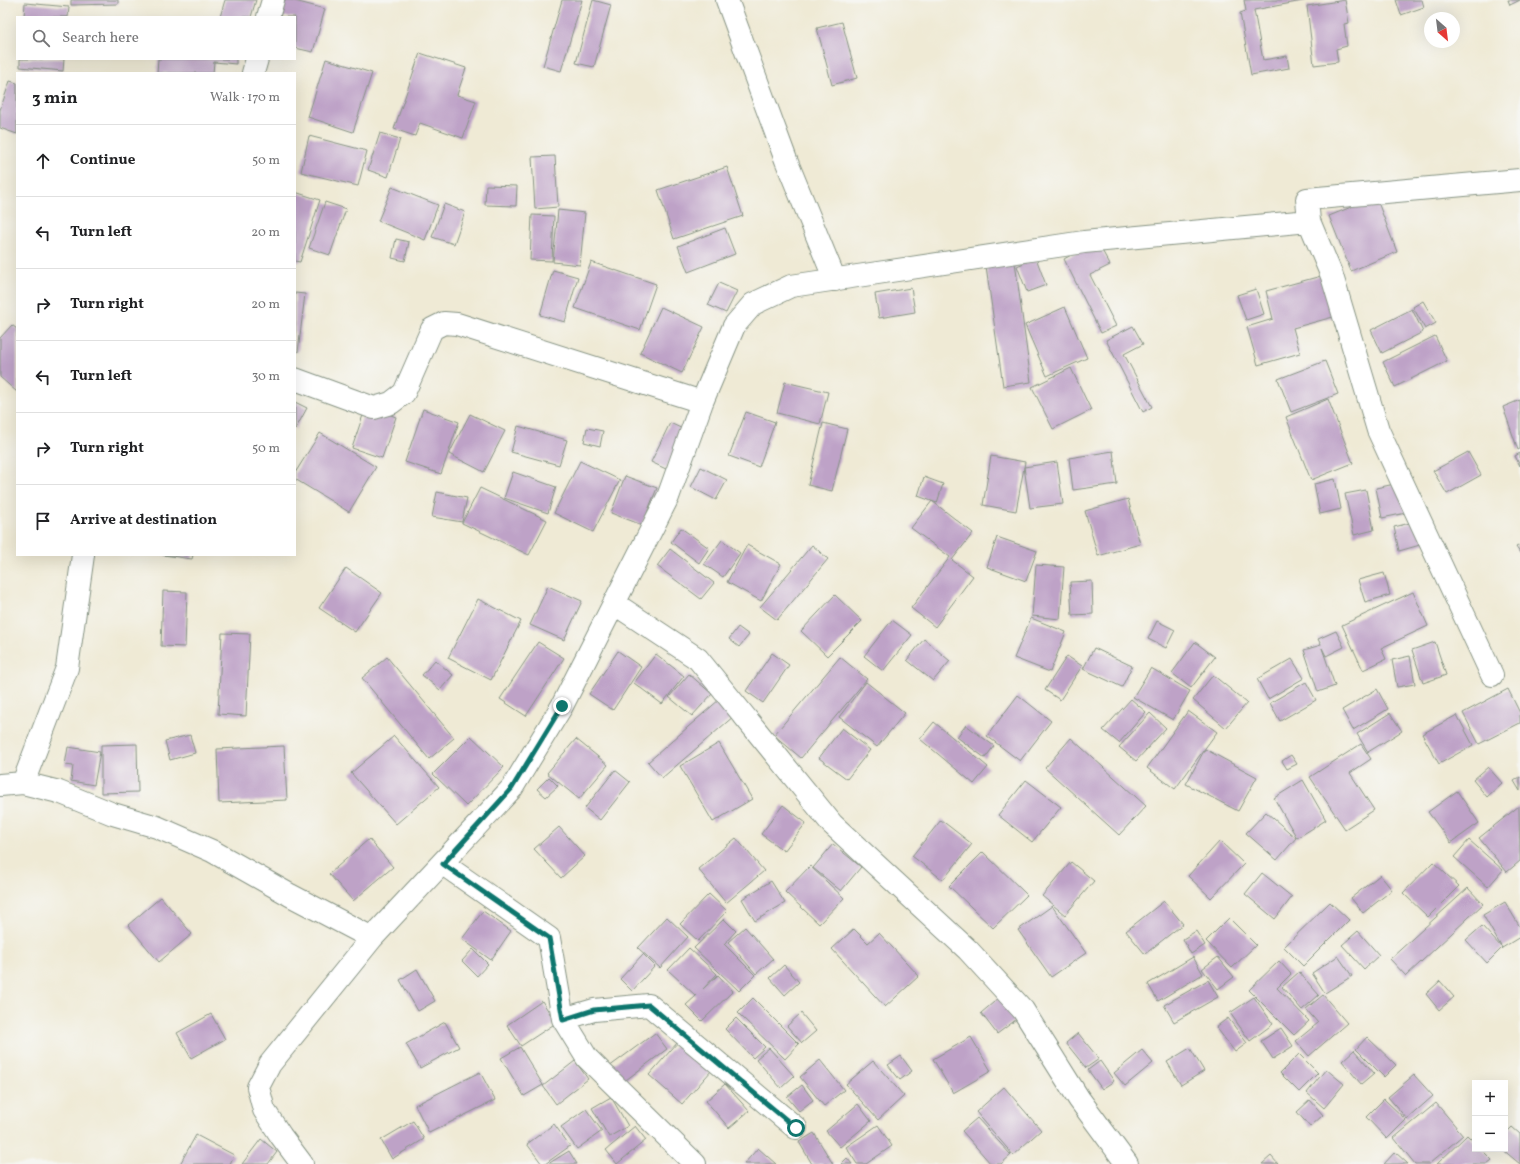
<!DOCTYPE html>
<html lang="en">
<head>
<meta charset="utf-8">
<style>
  :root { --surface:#fff; --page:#f6f6f6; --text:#202124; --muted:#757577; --line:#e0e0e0 }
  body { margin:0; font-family:Vollkorn,serif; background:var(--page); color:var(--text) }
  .controls { position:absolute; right:12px; bottom:12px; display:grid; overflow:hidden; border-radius:0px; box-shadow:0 4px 16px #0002 }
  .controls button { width:36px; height:36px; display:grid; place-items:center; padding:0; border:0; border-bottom:1px solid var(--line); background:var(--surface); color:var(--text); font:20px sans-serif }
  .compass { position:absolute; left:1424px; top:12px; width:36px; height:36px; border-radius:50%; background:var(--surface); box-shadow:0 4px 16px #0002; rotate:152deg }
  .stop { position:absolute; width:12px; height:12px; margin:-9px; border:3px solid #0f766e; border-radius:50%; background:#fff }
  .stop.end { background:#0f766e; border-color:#fff; box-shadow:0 1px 4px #0008 }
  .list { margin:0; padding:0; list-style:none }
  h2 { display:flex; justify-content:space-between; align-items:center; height:52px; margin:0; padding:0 16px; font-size:17px }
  h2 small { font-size:13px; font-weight:400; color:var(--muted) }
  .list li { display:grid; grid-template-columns:26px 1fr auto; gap:12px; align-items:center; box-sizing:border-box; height:72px; padding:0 16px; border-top:1px solid var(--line) }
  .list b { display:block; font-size:15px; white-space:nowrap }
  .list em { font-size:13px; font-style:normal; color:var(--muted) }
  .icon { flex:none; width:22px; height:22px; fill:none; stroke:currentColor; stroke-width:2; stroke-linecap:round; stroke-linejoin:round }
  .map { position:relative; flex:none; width:1520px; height:1164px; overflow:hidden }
  .search { position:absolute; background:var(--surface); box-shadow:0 4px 16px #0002; left:16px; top:16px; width:280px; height:44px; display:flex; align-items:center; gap:10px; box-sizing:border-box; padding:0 14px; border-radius:0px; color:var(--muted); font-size:15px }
  .panel { position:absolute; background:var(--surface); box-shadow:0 4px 16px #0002; left:16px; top:72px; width:280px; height:484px; border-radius:0px }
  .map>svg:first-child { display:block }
  .building { fill:#bea2c7 }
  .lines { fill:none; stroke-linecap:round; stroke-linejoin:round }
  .street-casing { stroke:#879484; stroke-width:24 }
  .street { stroke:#fff; stroke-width:22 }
  .route { stroke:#0f766e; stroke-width:5 }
</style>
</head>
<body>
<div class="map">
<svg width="1520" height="1164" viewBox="0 0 1520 1164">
  <rect width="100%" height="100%" fill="#f6f6f2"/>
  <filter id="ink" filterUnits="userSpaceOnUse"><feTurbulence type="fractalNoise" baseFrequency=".025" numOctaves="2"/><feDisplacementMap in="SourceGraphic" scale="8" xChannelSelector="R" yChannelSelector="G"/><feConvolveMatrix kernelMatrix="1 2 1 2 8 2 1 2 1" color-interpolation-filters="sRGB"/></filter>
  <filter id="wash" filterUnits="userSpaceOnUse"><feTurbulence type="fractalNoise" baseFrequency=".012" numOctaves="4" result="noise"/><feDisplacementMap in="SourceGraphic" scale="16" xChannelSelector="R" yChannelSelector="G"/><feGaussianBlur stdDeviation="0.9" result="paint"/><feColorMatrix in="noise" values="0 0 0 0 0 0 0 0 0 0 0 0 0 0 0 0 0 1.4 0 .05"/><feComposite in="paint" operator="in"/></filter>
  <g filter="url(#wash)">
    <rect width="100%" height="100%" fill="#efead5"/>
    <g id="blocks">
      <path class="building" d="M71 0H118V4L71 5Z
        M225 0H256L251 17H220Z
        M284 0H291L325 9 313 52 295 48V17H280Z
        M562 0H582L561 71 543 66Z
        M593 0 611 5 594 67 576 63Z
        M1244 0H1308L1254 10 1263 60 1287 56 1289 68 1251 75 1240 13 1246 11Z
        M1345 0 1349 23 1344 24 1347 46 1336 49 1338 62 1314 65 1307 6Z
        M1396 0H1422L1424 7 1401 15Z
        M1508 0H1520L1510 5Z
        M25 3 69 7 68 17H24Z
        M842 22 857 78 832 85 817 28Z
        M420 53 466 68 457 95 476 101 463 138 420 123 415 136 394 129Z
        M20 59H64L63 71 20 67Z
        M158 59H236V64L214 62 213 73H157Z
        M326 59 372 73 353 132 308 117Z
        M10 81 17 83V134L0 128V110Z
        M380 133 400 139 388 177 368 170Z
        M309 136 367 151 358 186 301 172Z
        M555 156 558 207 535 209 532 157Z
        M727 167 743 216 674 239 658 190Z
        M486 185 517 186 516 206 485 205Z
        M392 187 438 205 425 240 378 221Z
        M295 192 320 200 300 262 295 261Z
        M1376 197 1397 252 1351 271 1329 216Z
        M325 202 346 209 330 255 309 248Z
        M444 204 465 212 454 244 432 237Z
        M558 210 585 213 580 265 553 262Z
        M532 215 554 216 552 261 530 260Z
        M725 228 735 254 688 272 678 246Z
        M396 239 409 242 405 261 392 258Z
        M1097 241 1110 265 1090 275 1116 326 1101 333 1064 259Z
        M1036 258 1046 285 1027 292 1017 266Z
        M591 262 656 284 640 330 575 308Z
        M1015 262 1031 382 1003 386 986 266Z
        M553 270 578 277 565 322 540 315Z
        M1321 276 1333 317 1293 328 1300 353 1258 365 1247 327 1273 319 1266 291Z
        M719 283 737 291 726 313 708 305Z
        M911 288 915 312 879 318 875 294Z
        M1256 289 1264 314 1246 320 1237 295Z
        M295 293 305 294 298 352H295Z
        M1423 301 1436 323 1425 329 1413 307Z
        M661 307 704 327 682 373 640 353Z
        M1065 307 1087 358 1047 376 1025 325Z
        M1412 309 1423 332 1382 353 1371 330Z
        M12 325 17 329V392L0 377V338Z
        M1133 326 1143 344 1124 354 1152 407 1143 412 1106 340Z
        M1435 336 1447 361 1395 387 1383 362Z
        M1325 361 1338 394 1291 412 1278 379Z
        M1071 368 1091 410 1053 429 1032 387Z
        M785 382 828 392 820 424 777 413Z
        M1328 399 1353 463 1311 480 1286 417Z
        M1520 400V449L1518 450 1503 407Z
        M295 402 307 408 295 430Z
        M366 406 396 417 382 458 352 448Z
        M423 409 459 422 441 474 405 462Z
        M746 412 775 422 759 467 729 456Z
        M470 414 505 431 484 472 449 454Z
        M670 423 685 430 666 469 651 462Z
        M823 423 847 429 832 491 808 485Z
        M518 426 567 440 559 465 511 452Z
        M587 428 603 431 600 446 584 442Z
        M320 433 376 467 349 512 295 479V473Z
        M1113 451 1117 484 1073 490 1069 458Z
        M1468 452 1481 475 1447 494 1433 471Z
        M1520 453V466L1515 456Z
        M991 456 1025 462 1016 511 983 505Z
        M580 461 620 480 593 532 554 513Z
        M1057 462 1063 504 1030 508 1024 467Z
        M701 467 727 480 716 500 691 487Z
        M513 472 556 487 548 513 504 498Z
        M625 476 657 488 642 525 611 513Z
        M924 477 943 484 937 503 918 496Z
        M1335 479 1341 509 1320 514 1314 484Z
        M1404 482 1411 512 1382 518 1376 488Z
        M480 488 547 520 529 555 462 523Z
        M1366 490 1374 530 1354 535 1345 494Z
        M437 492 467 498 462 522 432 517Z
        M1128 499 1140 544 1098 556 1085 511Z
        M932 501 973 533 952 560 973 576 935 627 911 608 950 557 911 528Z
        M1422 520 1427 543 1399 551 1394 527Z
        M681 528 709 548 699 563 671 542Z
        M997 537 1037 551 1026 581 987 567Z
        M722 540 740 553 723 577 704 564Z
        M747 545 781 564 761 601 727 582Z
        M812 545 828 559 777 620 760 607Z
        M1520 545V553L1516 547Z
        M670 549 714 583 701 599 657 566Z
        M163 555H193L192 559Z
        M1036 565 1064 567 1060 619 1032 616Z
        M346 568 382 593 355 632 319 608Z
        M1384 573 1390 595 1365 602 1358 580Z
        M1092 581 1093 614 1072 615 1070 582Z
        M548 586 582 601 564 640 530 625Z
        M163 591 187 592 185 647 161 646Z
        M1413 592 1428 626 1381 648 1386 659 1363 670 1342 625Z
        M835 595 862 621 827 656 801 631Z
        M478 599 521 621 491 680 448 658Z
        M1031 618 1066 632 1050 672 1014 658Z
        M892 620 912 635 883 671 864 656Z
        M1157 621 1175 630 1166 648 1148 639Z
        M738 627 749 635 739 647 729 639Z
        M1336 631 1344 647 1326 656 1322 648 1335 686 1318 692 1304 650 1321 645 1318 639Z
        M222 633 250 634 246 716 218 714Z
        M924 639 950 661 933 681 907 660Z
        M538 642 564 658 526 716 500 699Z
        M1195 642 1215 657 1191 688 1172 673Z
        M1435 642 1446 675 1423 683 1412 650Z
        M1094 648 1132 666 1122 687 1083 669Z
        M618 651 641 667 613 710 589 694Z
        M772 653 789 665 763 703 746 691Z
        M656 654 684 676 662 704 634 683Z
        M1067 656 1082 666 1060 700 1045 690Z
        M1410 656 1415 684 1397 687 1392 660Z
        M387 657 454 738 429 759 362 678Z
        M840 657 867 679 801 758 774 735Z
        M1292 659 1304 678 1268 699 1257 679Z
        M435 660 453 675 440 690 422 675Z
        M1151 668 1190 691 1173 720 1133 697Z
        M689 674 712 694 692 716 669 697Z
        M1213 675 1247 703 1226 728 1193 700Z
        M866 682 905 713 877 747 839 717Z
        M1306 682 1316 700 1280 721 1270 703Z
        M1377 689 1388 709 1353 730 1342 710Z
        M1508 689 1520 713V723L1479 744 1463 713Z
        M1018 695 1051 721 1020 761 987 736Z
        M720 699 734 716 662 778 648 762Z
        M1131 699 1146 712 1119 743 1103 730Z
        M1188 711 1217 732 1175 789 1147 768Z
        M1150 713 1166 728 1136 761 1119 747Z
        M1390 713 1402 731 1368 752 1357 734Z
        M1457 715 1473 745 1439 764 1422 734Z
        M934 722 988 767 974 784 920 739Z
        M966 725 994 746 985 758 957 737Z
        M842 728 870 750 847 779 819 758Z
        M190 735 195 753 170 760 165 741Z
        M394 736 439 787 396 824 351 773Z
        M471 736 504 767 466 806 433 774Z
        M1071 738 1146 806 1119 835 1045 768Z
        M576 739 608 765 579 799 547 773Z
        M719 743 752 799 713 822 680 766Z
        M137 744 138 792 101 793V745Z
        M1361 744 1371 759 1350 773 1374 810 1345 829 1310 777Z
        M284 746 287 800 219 803 217 749Z
        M68 747 100 752 94 785 71 781 73 766 65 765Z
        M1205 749 1257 777 1238 811 1186 784Z
        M1291 755 1297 764 1287 769 1282 761Z
        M1488 767 1502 783 1487 797 1473 780Z
        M615 770 630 782 600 820 585 808Z
        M549 777 558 786 546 797 537 789Z
        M1520 777V791L1514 781Z
        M1026 780 1061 807 1032 842 998 815Z
        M1303 780 1326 820 1297 838 1274 798Z
        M1457 791 1479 823 1451 843 1428 812Z
        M783 805 806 823 784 851 761 834Z
        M1519 806 1520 861 1507 872 1479 838Z
        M1266 812 1296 838 1277 860 1246 833Z
        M941 820 972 844 943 880 912 856Z
        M559 827 585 856 561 878 534 849Z
        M736 838 764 871 726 903 698 869Z
        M369 839 393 867 353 901 329 874Z
        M1469 840 1503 870 1488 887 1454 857Z
        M1220 841 1244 864 1211 898 1188 876Z
        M833 844 861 867 841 891 813 868Z
        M983 852 1027 895 993 928 949 886Z
        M1071 862 1094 881 1065 915 1042 896Z
        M1433 862 1459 886 1428 917 1403 893Z
        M810 866 844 898 819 924 785 892Z
        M1262 873 1292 897 1275 919 1245 894Z
        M1380 875 1392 890 1363 913 1351 898Z
        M771 881 785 903 755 921 742 899Z
        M1468 888 1483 904 1406 976 1390 959Z
        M709 894 727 911 698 941 680 924Z
        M161 897 192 934 159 962 128 925Z
        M1164 901 1183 924 1145 954 1126 931Z
        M1330 902 1349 920 1303 966 1284 947Z
        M1505 902 1520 927V937L1502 948 1483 915Z
        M1052 906 1086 953 1051 977 1018 930Z
        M483 911 511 931 491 960 462 939Z
        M667 917 688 937 660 968 638 948Z
        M1229 918 1256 945 1232 968 1206 941Z
        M724 919 736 931 724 944 755 975 739 991 694 948Z
        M1482 926 1502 948 1487 963 1466 940Z
        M745 927 773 959 756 974 728 942Z
        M854 929 868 943 879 933 919 976 885 1007 832 949Z
        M1196 931 1205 945 1191 954 1183 939Z
        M1358 931 1379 955 1364 969 1342 945Z
        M689 948 717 974 703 989 718 975 733 991 702 1021 686 1005 696 996 668 970Z
        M473 949 488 964 477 976 462 961Z
        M643 954 655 966 632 991 620 979Z
        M1338 956 1352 976 1325 993 1312 973Z
        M1193 957 1203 974 1158 1001 1148 984Z
        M1218 957 1234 977 1218 989 1202 969Z
        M1279 961 1291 974 1277 988 1309 1021 1294 1035 1249 990Z
        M784 965 799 982 785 995 770 978Z
        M417 969 435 1001 418 1011 400 980Z
        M1299 972 1319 995 1302 1010 1282 987Z
        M1208 980 1218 997 1174 1022 1164 1005Z
        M1440 981 1454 997 1439 1010 1426 994Z
        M1323 995 1347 1023 1309 1056 1296 1041 1318 1023 1306 1009Z
        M1000 997 1017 1019 997 1034 981 1013Z
        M1254 997 1273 1024 1250 1041 1230 1013Z
        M753 998 799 1044 785 1059 738 1013Z
        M542 1001 556 1023 521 1046 507 1025Z
        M801 1013 816 1031 802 1043 787 1026Z
        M211 1014 225 1039 191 1058 177 1033Z
        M736 1018 765 1047 753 1058 725 1029Z
        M1228 1018 1247 1043 1235 1052 1216 1027Z
        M445 1022 459 1047 420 1068 406 1044Z
        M1281 1028 1293 1046 1273 1059 1261 1041Z
        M655 1033 667 1049 622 1083 609 1067Z
        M1078 1033 1099 1059 1086 1068 1066 1043Z
        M971 1037 991 1071 953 1093 933 1059Z
        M1367 1037 1396 1065 1384 1077 1356 1049Z
        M678 1042 712 1070 682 1104 649 1075Z
        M520 1047 543 1085 524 1096 501 1058Z
        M769 1048 794 1076 781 1088 756 1059Z
        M1190 1048 1204 1071 1181 1085 1167 1062Z
        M1142 1050 1153 1063 1125 1086 1114 1073Z
        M1354 1050 1374 1073 1361 1084 1342 1061Z
        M1299 1054 1318 1073 1299 1092 1280 1073Z
        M901 1056 912 1071 900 1080 888 1065Z
        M820 1060 844 1090 824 1106 800 1077Z
        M575 1061 588 1079 556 1104 543 1086Z
        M873 1061 904 1096 878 1120 846 1084Z
        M1100 1061 1114 1081 1102 1089 1088 1070Z
        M1326 1069 1344 1084 1324 1108 1307 1093Z
        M480 1072 495 1100 429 1133 415 1105Z
        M1414 1075 1433 1096 1407 1119 1388 1097Z
        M725 1084 749 1111 729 1128 706 1101Z
        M802 1085 813 1100 799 1111 787 1097Z
        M1004 1087 1041 1130 1013 1155 976 1112Z
        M611 1097 628 1126 609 1137 592 1108Z
        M1384 1099 1406 1120 1387 1139 1366 1117Z
        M1310 1100 1323 1115 1310 1127 1297 1112Z
        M1436 1103 1463 1135 1429 1164H1415L1394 1138Z
        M858 1104 871 1121 840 1147 826 1131Z
        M586 1109 602 1131 577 1149 561 1127Z
        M977 1118 1011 1155 1001 1164H991L962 1131Z
        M413 1121 424 1139 392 1159 381 1140Z
        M554 1124 570 1146 545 1164H542L527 1144Z
        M878 1125 892 1146 866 1164H857L846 1147Z
        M635 1126 646 1140 617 1164 606 1150Z
        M1512 1127 1520 1134V1164L1502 1149H1505V1134Z
        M814 1133 833 1164H812L799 1142Z
        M196 1135 234 1155 230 1164H180Z
        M1467 1135 1475 1143V1149H1481L1492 1160 1487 1164H1437Z
        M261 1139 277 1152 268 1164H242Z
        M758 1148 776 1164H744Z
        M569 1151 577 1164H548Z
        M1395 1152 1408 1164H1384Z
        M1271 1156 1278 1164H1262Z
        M847 1158 852 1164H841Z"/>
    </g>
  </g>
  <g filter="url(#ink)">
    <use href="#blocks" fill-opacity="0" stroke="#879484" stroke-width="1"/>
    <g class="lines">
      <defs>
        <path id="street" d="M727 0 786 160 835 280
          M268 17 273 0
          M253 73 257 59
          M1309 221 1332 276 1378 430 1492 675
          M295 379 374 408 391 403 404 393 432 329 444 323 457 324 702 402
          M615 604 698 659 832 824 968 950 1023 1010 1079 1099 1127 1164
          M23 783 67 668 83 555
          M0 785 23 783 59 792 113 814 157 827 212 851 290 895 372 938
          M443 864 549 938 563 1019 587 1058 695 1164
          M563 1019 594 1010 649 1005 796 1128
          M302 1164 281 1136 264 1110 258 1087 270 1064 372 938 512 788 562 706 668 497 702 402 734 326 753 304 791 286 1084 242 1309 221 1307 199 1520 180"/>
      </defs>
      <use href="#street" class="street-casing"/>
      <use href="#street" class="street"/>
    </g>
  </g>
  <g class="lines" filter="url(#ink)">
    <path class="route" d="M562 706 512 788 443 864 549 938 563 1020 594 1010 649 1005 796 1128"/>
  </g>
</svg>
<div class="controls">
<button>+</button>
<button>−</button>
</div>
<svg class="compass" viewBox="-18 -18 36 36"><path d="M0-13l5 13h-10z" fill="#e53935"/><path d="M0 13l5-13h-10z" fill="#757577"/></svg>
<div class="stop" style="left:796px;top:1128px"></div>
<div class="stop end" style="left:562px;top:706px"></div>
<div class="search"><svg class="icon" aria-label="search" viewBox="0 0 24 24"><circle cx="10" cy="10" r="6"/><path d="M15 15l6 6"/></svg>Search here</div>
<section class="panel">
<h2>3 min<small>Walk · 170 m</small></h2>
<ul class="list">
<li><svg class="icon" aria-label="ahead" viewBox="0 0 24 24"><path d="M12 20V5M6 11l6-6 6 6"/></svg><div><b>Continue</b></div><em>50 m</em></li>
<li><svg class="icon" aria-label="left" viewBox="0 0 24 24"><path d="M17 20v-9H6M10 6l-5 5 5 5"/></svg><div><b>Turn left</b></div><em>20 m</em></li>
<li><svg class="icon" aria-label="right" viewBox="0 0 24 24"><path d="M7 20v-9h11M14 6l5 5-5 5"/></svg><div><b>Turn right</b></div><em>20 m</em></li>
<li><svg class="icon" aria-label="left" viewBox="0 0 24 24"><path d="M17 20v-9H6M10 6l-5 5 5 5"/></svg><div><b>Turn left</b></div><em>30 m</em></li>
<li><svg class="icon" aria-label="right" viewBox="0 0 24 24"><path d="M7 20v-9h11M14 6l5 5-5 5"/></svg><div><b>Turn right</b></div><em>50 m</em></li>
<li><svg class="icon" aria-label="arrive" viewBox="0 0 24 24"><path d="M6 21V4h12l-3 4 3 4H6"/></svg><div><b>Arrive at destination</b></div></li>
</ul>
</section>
</div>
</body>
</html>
